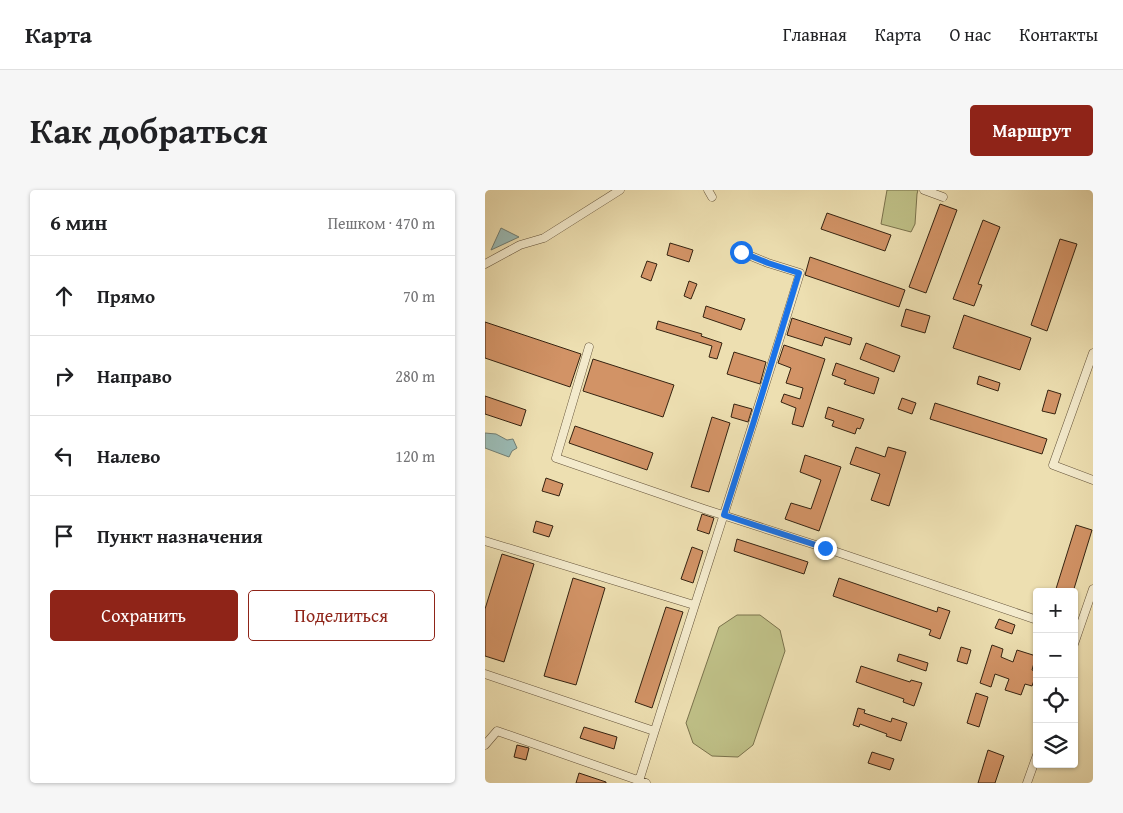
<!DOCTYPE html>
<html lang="ru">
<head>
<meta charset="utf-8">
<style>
  :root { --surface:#fff; --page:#f6f6f6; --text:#202124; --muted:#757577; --line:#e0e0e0; --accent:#8f2418 }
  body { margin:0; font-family:"Gentium Book Plus",serif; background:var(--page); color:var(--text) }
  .controls { position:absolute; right:15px; bottom:15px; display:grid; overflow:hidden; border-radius:5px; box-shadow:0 1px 4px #0004 }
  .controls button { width:45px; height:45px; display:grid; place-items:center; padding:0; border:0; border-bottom:1px solid var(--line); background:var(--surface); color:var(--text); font:25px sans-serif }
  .stop { position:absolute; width:15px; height:15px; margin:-11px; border:4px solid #1a73e8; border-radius:50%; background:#fff }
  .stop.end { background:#1a73e8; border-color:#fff; box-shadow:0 1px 5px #0008 }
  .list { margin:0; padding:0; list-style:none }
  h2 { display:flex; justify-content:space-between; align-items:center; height:65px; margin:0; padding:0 20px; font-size:21px }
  h2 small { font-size:16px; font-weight:400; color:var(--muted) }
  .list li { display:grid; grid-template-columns:32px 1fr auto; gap:15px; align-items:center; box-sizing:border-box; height:80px; padding:0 20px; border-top:1px solid var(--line) }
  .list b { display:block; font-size:19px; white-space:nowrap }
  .list em { font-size:16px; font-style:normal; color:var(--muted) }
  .actions { display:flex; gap:10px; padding:15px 20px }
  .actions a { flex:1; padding:11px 0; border:1px solid var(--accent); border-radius:5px; text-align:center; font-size:18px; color:var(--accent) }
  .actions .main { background:var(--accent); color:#fff }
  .icon { flex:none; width:28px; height:28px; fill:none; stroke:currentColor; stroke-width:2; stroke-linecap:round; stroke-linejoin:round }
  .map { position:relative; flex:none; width:608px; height:593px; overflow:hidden; border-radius:5px }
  header { display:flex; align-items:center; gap:30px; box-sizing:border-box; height:70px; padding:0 25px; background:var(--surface); border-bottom:1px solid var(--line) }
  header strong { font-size:24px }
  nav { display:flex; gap:28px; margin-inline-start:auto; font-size:18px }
  .intro { display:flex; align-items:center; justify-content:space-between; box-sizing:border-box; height:120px; padding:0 30px }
  h1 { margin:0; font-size:35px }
  .button { padding:12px 22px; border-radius:5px; background:var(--accent); color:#fff; font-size:18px; font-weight:700 }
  main { display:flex; gap:30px; padding:0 30px }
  aside { flex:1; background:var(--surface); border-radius:5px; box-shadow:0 1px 4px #0004 }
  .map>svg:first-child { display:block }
  .green { fill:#bfc087; stroke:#7a724c }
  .water { fill:#9bbbb5; stroke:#727e73 }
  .building { fill:#d29366; stroke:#352311 }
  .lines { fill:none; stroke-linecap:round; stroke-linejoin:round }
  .minor-casing { stroke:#635239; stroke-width:9 }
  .minor { stroke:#f3eacc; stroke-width:8 }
  .route { stroke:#1a73e8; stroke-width:6 }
</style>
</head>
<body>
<header>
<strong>Карта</strong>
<nav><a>Главная</a><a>Карта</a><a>О нас</a><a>Контакты</a></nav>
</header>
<div class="intro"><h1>Как добраться</h1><a class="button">Маршрут</a></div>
<main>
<aside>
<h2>6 мин<small>Пешком · 470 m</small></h2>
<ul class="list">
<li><svg class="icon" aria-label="ahead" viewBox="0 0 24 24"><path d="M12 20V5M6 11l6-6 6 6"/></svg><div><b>Прямо</b></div><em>70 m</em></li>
<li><svg class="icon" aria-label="right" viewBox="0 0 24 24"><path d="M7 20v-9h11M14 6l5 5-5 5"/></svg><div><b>Направо</b></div><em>280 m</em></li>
<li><svg class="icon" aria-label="left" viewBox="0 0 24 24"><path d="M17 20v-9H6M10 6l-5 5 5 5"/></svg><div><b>Налево</b></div><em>120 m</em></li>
<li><svg class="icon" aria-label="arrive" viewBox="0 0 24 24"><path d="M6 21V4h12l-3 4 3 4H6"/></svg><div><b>Пункт назначения</b></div></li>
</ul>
<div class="actions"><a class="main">Сохранить</a><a>Поделиться</a></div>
</aside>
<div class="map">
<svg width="608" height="593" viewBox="0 0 608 593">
  <rect width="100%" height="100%" fill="#eddfb1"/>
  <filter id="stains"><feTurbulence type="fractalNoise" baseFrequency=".004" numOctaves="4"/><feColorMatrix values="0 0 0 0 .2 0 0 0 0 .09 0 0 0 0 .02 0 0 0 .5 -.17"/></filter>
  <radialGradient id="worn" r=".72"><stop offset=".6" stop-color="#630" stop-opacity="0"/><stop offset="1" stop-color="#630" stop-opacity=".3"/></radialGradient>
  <path class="green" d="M402 0H433L432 4 430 34 426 42 396 34Z
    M252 425H275L295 440 300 461 268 555 253 567 227 566 208 553 201 533 234 437Z"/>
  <path class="water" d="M16 38 34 47 6 60Z
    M0 243 11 244 22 250 28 249 32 258 27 261 24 267 0 258Z"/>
  <path class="building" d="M455 14 472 20 441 103 424 97Z
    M342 23 406 45 400 61 336 39Z
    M498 30 515 37 493 94 497 95 489 116 468 109Z
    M575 49 592 54 562 141 546 135Z
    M185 53 208 60 204 72 182 65Z
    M325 67 420 100 414 117 320 85Z
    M162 71 172 74 166 91 156 87Z
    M204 91 212 94 206 109 199 106Z
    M221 116 260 129 256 140 218 127Z
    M421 119 445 126 440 143 416 136Z
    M479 125 546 148 535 180 468 158Z
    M307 128 367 148 365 155 340 147 337 156 302 145Z
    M173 131 217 144 216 146 237 153 232 169 224 167 227 156 171 139Z
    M0 132 96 164 85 197 0 168Z
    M381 153 415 166 409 182 375 169Z
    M299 155 340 169 318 237 307 234 311 218 296 212 299 204 315 209 318 198 301 193 306 178 293 173Z
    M249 162 281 172 275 194 242 184Z
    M108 169 189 195 178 227 98 201Z
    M351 173 394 188 389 204 359 194 361 190 347 185Z
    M494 186 515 193 513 201 492 194Z
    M563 200 576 204 570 224 557 221Z
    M0 206 41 220 36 236 0 224Z
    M417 208 431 213 427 224 413 219Z
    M450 213 562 249 557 264 445 229Z
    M249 214 267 219 263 232 246 227Z
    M343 217 379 229 375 239 372 238 370 244 347 236 349 231 340 228Z
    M227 227 245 233 224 302 206 297Z
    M90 236 168 263 162 280 84 253Z
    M371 257 400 267 403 257 421 262 404 316 386 310 395 284 365 274Z
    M320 265 356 277 334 341 300 329 306 313 326 319 336 290 315 282Z
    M61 288 78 294 74 306 57 301Z
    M217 324 229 328 224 344 212 340Z
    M51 331 68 336 64 347 48 342Z
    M591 335 607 340 588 402H570Z
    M252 349 323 372 319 384 249 361Z
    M207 357 218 361 208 393 196 389Z
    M17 364 49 374 19 472 0 466V419Z
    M88 388 120 398 91 495 59 486Z
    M354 388 452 422 453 417 465 421 455 449 444 445 446 440 348 406Z
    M181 417 198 422 167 518 150 512Z
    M514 429 530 435 527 444 510 438Z
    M507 455 518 459 516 467 528 472 532 460 551 466 547 480 552 482 547 496 540 494 536 505 520 500 524 489 510 484 506 497 495 493Z
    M476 457 486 460 482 474 472 471Z
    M414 464 443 473 441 481 412 471Z
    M376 476 425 492 426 490 437 493 429 516 418 512 419 509 371 492Z
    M491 503 503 507 494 537 482 533Z
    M373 518 380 520 379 523 406 532 407 528 422 533 416 551 401 546 402 544 375 534 374 537 368 535Z
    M99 537 132 547 129 559 95 548Z
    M32 555 44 558 41 570 29 567Z
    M503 560 519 566 510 593H493Z
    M387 562 409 569 405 580 383 573Z
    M94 583 121 592V593H91Z"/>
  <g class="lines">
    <defs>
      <path id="minor" d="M223 0 227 7
        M439 0 458 7
        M0 74 35 55 59 48 135 0
        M104 157 71 268 219 319 340 358 552 430
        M608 163 568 275 608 290
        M0 351 209 415
        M589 454 608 399
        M0 484 169 541
        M0 555 12 541 161 593
        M154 591C207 421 263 253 315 83L283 73 256 62
        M542 593 552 565"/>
    </defs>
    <use href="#minor" class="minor-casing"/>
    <use href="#minor" class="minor"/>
  </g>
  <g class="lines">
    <path class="route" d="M256 62 283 73 314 83 268 234 239 325 340 358"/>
  </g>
  <rect width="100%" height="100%" filter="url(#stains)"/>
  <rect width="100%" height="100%" fill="url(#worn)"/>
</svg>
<div class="controls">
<button>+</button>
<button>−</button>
<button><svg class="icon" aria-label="locate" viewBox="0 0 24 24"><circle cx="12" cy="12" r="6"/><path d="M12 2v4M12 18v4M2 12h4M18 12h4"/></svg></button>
<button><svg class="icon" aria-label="layers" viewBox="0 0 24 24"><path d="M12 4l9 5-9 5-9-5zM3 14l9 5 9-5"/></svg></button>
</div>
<div class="stop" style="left:256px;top:62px"></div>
<div class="stop end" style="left:340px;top:358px"></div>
</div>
</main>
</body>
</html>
